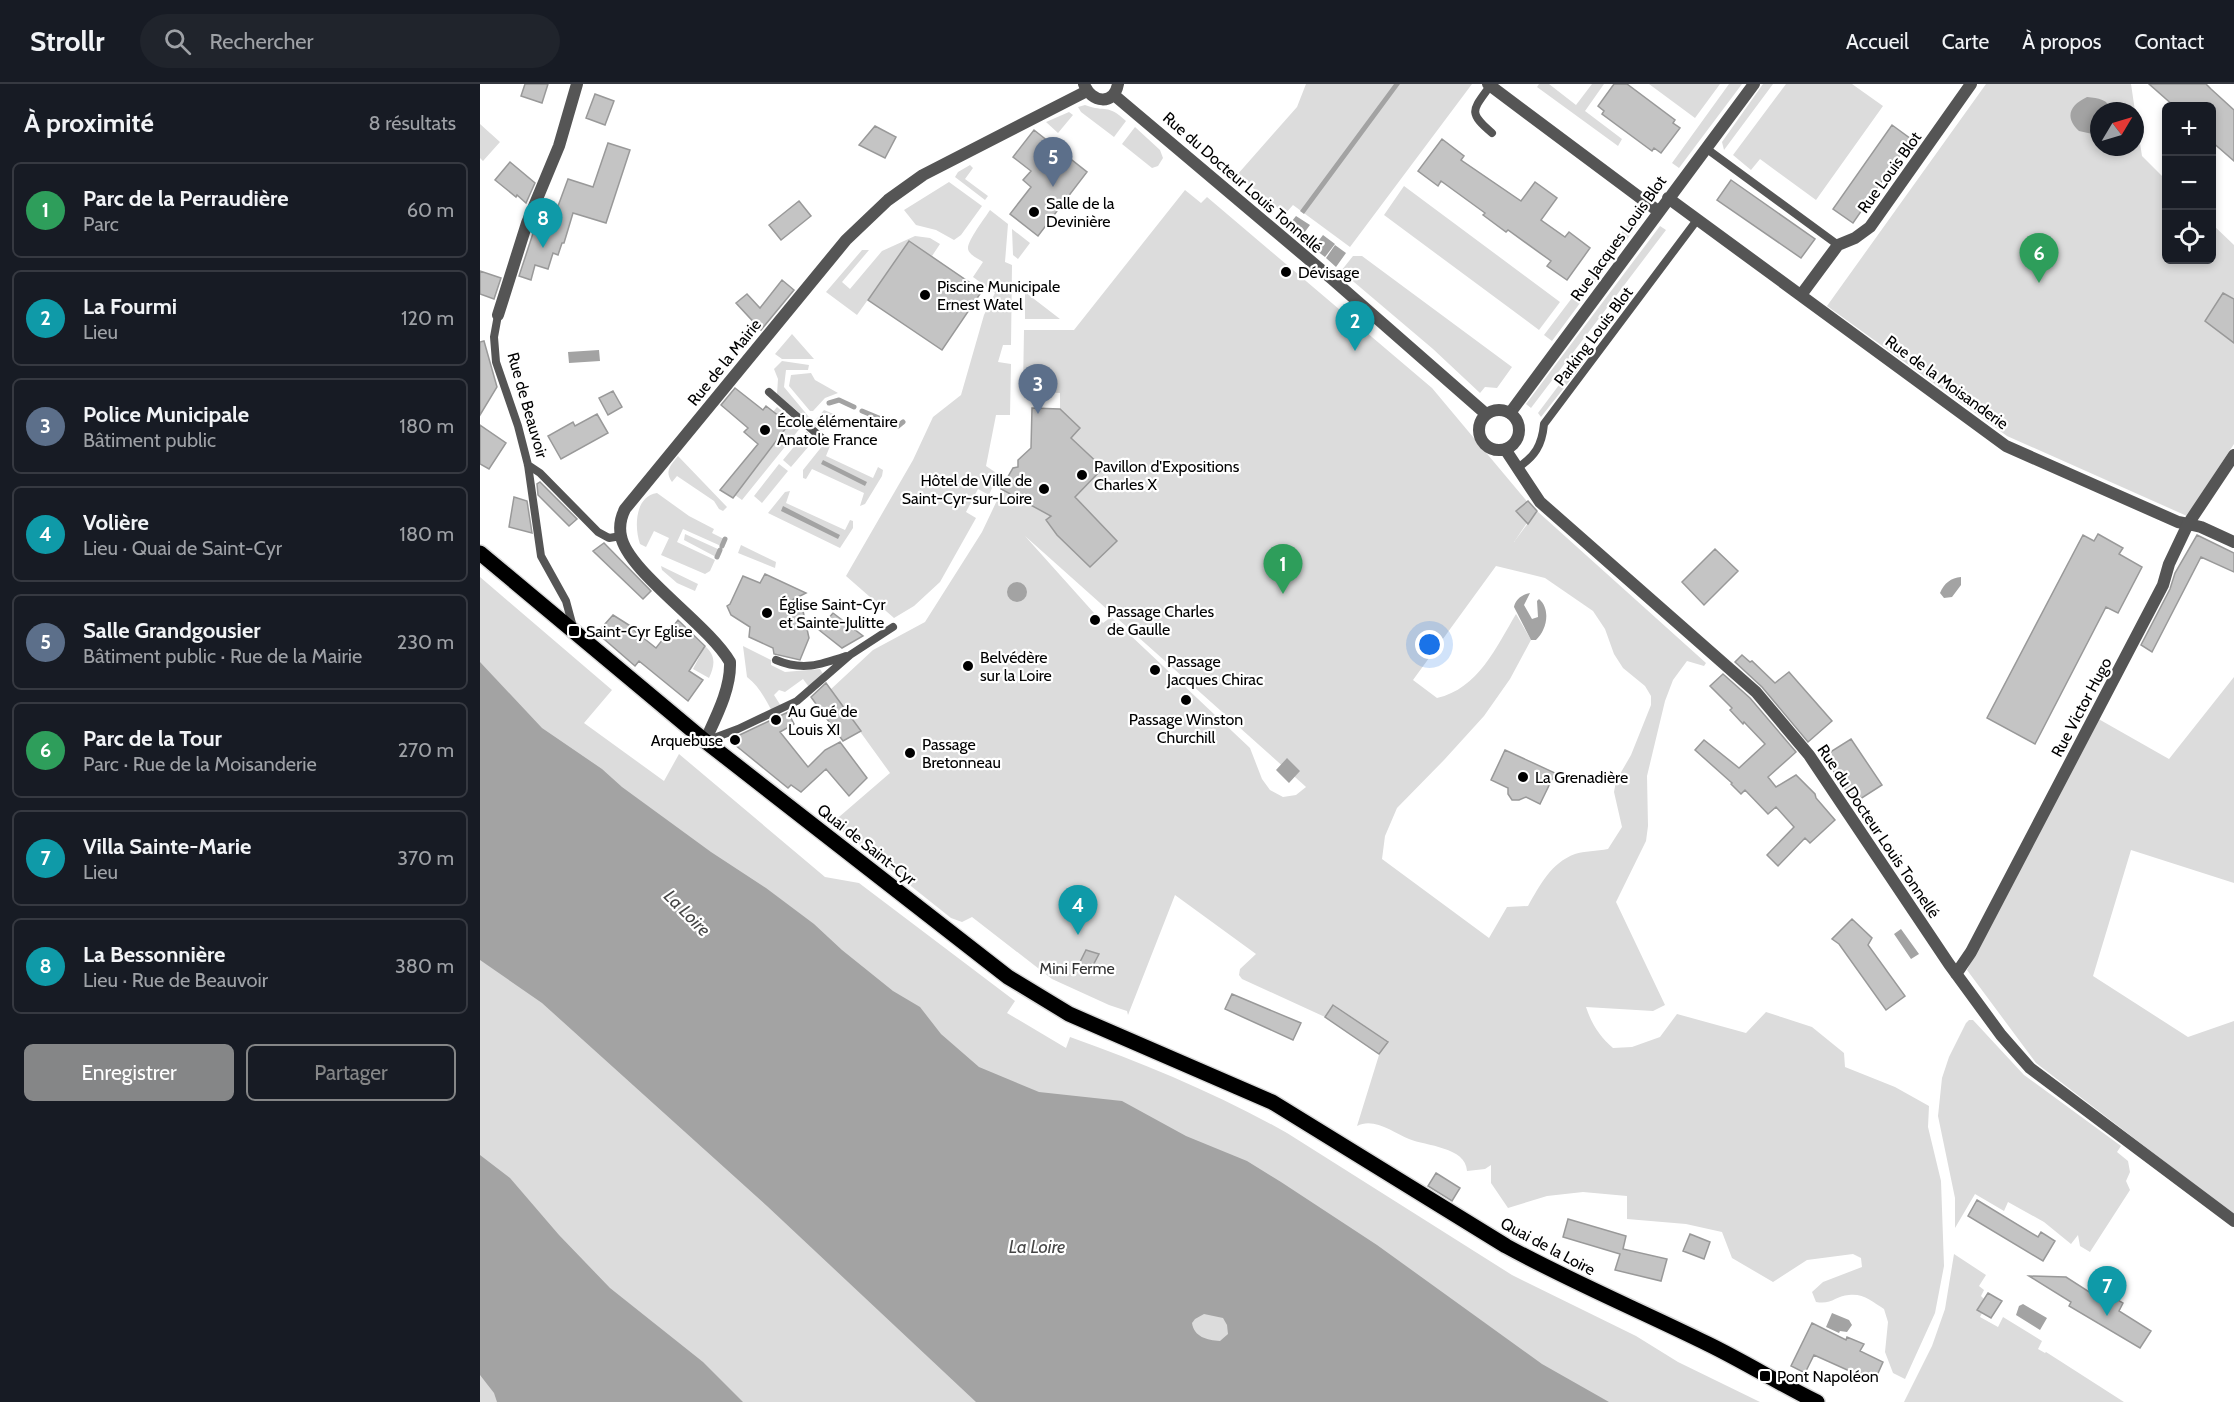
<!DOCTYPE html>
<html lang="fr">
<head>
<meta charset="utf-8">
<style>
  :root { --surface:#171b24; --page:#20242c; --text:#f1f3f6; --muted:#9ea1a6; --line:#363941; --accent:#858687 }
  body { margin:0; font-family:Cabin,sans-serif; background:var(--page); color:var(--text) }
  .controls { position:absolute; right:18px; top:18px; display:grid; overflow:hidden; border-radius:9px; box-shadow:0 3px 9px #0003 }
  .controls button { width:54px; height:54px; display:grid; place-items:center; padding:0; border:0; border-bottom:2px solid var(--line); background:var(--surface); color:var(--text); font:30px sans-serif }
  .compass { position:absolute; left:1610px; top:18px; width:54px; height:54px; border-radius:50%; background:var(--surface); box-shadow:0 3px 9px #0003; rotate:52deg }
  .you { position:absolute; left:950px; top:561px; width:21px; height:21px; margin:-15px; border:4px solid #fff; border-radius:50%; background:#1a73e8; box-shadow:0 0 0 9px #1a73e833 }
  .badge { display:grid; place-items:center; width:39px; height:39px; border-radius:50%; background:var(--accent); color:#fff; font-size:20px; font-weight:700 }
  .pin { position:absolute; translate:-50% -50px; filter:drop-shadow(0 2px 3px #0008) }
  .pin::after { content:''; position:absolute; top:32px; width:21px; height:18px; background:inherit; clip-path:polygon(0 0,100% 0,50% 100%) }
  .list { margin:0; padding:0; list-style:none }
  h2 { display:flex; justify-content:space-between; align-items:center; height:78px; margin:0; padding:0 24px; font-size:26px }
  h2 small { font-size:20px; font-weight:400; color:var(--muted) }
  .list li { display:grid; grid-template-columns:39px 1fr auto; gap:18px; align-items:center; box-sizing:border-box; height:96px; margin:0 12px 12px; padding:0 12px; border:2px solid var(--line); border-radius:9px }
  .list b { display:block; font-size:22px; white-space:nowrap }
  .list p { margin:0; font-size:20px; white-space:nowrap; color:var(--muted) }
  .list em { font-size:20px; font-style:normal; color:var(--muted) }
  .actions { display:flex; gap:12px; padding:18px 24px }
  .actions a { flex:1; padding:14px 0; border:2px solid var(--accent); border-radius:9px; text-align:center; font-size:21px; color:var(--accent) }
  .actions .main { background:var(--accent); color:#fff }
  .icon { flex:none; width:33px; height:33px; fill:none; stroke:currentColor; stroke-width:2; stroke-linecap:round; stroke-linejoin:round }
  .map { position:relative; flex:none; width:1754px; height:1318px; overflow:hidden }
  header { display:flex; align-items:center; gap:36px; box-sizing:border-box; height:84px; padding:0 30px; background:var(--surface); border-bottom:2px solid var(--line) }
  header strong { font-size:28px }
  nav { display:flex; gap:33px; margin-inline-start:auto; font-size:21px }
  .search { width:420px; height:54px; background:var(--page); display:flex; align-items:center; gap:15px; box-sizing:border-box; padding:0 21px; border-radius:33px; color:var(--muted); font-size:22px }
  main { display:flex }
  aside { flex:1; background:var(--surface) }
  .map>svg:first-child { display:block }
  .green { fill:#dcdcdc; fill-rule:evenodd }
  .water { fill:#a3a3a3; fill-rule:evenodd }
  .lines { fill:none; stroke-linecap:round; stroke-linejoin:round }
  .stream { stroke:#a3a3a3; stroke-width:5 }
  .building { fill:#c4c4c4; stroke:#999; stroke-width:1.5 }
  .primary-casing { stroke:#dbdbdb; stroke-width:18 }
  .service { stroke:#555; stroke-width:8 }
  .minor { stroke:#555; stroke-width:12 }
  .tertiary { stroke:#555; stroke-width:12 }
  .primary { stroke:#000; stroke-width:15 }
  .poi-dot { fill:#000; stroke:#fff; stroke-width:2 }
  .labels { text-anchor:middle; stroke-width:4.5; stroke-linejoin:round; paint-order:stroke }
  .street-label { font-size:16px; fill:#000; stroke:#fff }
  .poi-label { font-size:16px; fill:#000; stroke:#fff; text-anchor:start }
  .park-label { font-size:16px; fill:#333; stroke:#fff }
  .water-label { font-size:18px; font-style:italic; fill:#444; stroke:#fff }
</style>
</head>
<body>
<header>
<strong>Strollr</strong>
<div class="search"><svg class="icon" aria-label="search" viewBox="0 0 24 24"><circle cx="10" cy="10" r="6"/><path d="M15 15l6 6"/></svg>Rechercher</div>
<nav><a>Accueil</a><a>Carte</a><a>À propos</a><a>Contact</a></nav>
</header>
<main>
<aside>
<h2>À proximité<small>8 résultats</small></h2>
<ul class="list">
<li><span class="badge" style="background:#2e9e5b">1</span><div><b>Parc de la Perraudière</b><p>Parc</p></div><em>60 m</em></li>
<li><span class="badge" style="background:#0f9aa8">2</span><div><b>La Fourmi</b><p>Lieu</p></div><em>120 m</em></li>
<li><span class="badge" style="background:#5c6f8a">3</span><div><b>Police Municipale</b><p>Bâtiment public</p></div><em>180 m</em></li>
<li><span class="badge" style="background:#0f9aa8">4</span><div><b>Volière</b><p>Lieu · Quai de Saint-Cyr</p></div><em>180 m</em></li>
<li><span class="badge" style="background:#5c6f8a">5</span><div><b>Salle Grandgousier</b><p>Bâtiment public · Rue de la Mairie</p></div><em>230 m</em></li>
<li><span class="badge" style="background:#2e9e5b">6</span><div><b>Parc de la Tour</b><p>Parc · Rue de la Moisanderie</p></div><em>270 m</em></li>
<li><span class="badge" style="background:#0f9aa8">7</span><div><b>Villa Sainte-Marie</b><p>Lieu</p></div><em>370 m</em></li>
<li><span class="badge" style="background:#0f9aa8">8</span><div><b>La Bessonnière</b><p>Lieu · Rue de Beauvoir</p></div><em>380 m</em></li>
</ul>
<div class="actions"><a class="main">Enregistrer</a><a>Partager</a></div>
</aside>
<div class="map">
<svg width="1754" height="1318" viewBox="0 0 1754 1318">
  <rect width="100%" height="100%" fill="#fff"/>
  <path class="green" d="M826 0H992L870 163 813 121 805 130 757 91 817 23Z
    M1059 0H1069L1096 21 1112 0H1124L1105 27 1142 55 1138 62 1057 3Z
    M1169 0H1240L1215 34Z
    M1249 0H1262L1199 84 1192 79Z
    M1283 0H1293L1244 66 1242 58Z
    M1306 0H1372L1403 22 1336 116 1280 75 1271 86 1253 71Z
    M1506 0H1651L1655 27H1619V63H1655V27L1662 72 1686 96V176H1732V140L1754 161V360L1707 432 1527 352 1347 222Z
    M605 21C626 29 627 19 646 37L634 53 601 28 598 23Z
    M589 28 593 31 578 49 566 38Z
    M0 40 20 58 3 77 0 74Z
    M655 43 680 66 683 74 678 82 672 84 642 60Z
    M490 81 493 84 485 95 508 112 505 116 475 93 478 88Z
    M469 98 502 122 481 151 474 156 456 146 436 141 424 126Z
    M924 102 1080 218 1059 246 904 131Z
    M705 106 721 119 727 113 952 304 1055 427 1034 458 1057 427 1226 579 1224 582 1207 577 1193 596 1185 617 1167 692 1168 742 1166 757 1136 818 1185 921 1173 927 1106 923C1111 939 1120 953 1133 964L1152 963 1180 953 1197 930 1266 949 1286 928 1332 943 1364 969 1365 983 1415 1003 1449 1022 1448 1043 1461 1097 1464 1182 1455 1229 1425 1295 1413 1289 1405 1268 1408 1238 1404 1225C1393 1218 1383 1209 1369 1211 1355 1212 1352 1221 1336 1218L1332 1208 1343 1198 1382 1183 1381 1174 1373 1170 1327 1176 1293 1198 1252 1174 1242 1148 1206 1140 1147 1135V1112L1103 1108 1067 1112 1028 1124 1011 1099V1081L1005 1085 987 1087C986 1063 946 1062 929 1055 914 1049 894 1033 877 1042L899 971 908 957 854 921 845 933 762 895 759 891 760 885 776 870 695 811 648 931 647 927 629 921 572 895 492 833 482 838 471 834 352 739 410 689 350 606 393 566 445 538 502 448 521 408 580 327V309L548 308 547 304H543L544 246H594ZM545 452 825 702 826 703 816 711 803 713 790 706 782 695 770 664 631 533 623 539ZM1016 482 1065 494 1113 527 1125 545 1134 570 1143 584 1165 602 1171 612V621L1151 671 1136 697 1134 708 1142 743 1128 765C1117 767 1104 767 1095 770 1071 779 1060 801 1048 822L1027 823 1009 854 902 775 905 752 917 724 964 676 1004 632 1030 595 1051 556 1036 530C1017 562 998 605 957 614L933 596Z
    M510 126 528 140 525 178 532 181 531 261H523L518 278 531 280 530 331H516L506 382 518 390 509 411 498 405 486 428 496 434 460 498 434 522 414 534 366 492 433 376 453 333 481 311 504 231 515 209 493 193 503 178C499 175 489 171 488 165 487 157 505 134 510 126Z
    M1150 137 1157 142 1072 257 1064 251Z
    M1180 142 1186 146 1051 324 1046 320Z
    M532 145 550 159 538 175 533 171Z
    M435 152 450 154 460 160 452 172 429 158 377 231 346 208 382 166H389L362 198 370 205 402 167Z
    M873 172H882L1032 283 1017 304 1005 303 1000 309 953 265 861 187Z
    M545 208 580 235H545Z
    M312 250 334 275H302L295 270Z
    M302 277 329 281 328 286H306L304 303 329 333 327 335 297 310 298 295 294 285Z
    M1097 277 1102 281 1061 333 1058 329Z
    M331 289 335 296 358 309 345 314 333 327H330L309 302 311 291Z
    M297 323 321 343 262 416 255 411 309 341 293 328Z
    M344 326 356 331 350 344 341 346 332 340Z
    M327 347 331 353 329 362 311 383 303 376Z
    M348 360 350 362 346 372 393 394 398 383 403 386 402 392 385 420 380 422 384 409 332 385 326 395 323 394V386L343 361Z
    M198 372 247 423 243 427 239 425 234 417 197 392 192 398C184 387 191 381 198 372Z
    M299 380 308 387 282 419 274 412Z
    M310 407 306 419 365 446 370 436 373 437V444L360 464 288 429 305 408Z
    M177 409 209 432 234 445 232 449 244 455 241 462 203 445 197 458 235 476 230 487 225 490 181 471 189 454 174 447 166 463 160 460C154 443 155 412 177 409Z
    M205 450 240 466 236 473 204 456Z
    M261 461 296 478 295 484 258 469Z
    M181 482 218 500 215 507 197 499 182 486Z
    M0 493 132 606 104 639 184 697 199 670 345 793 379 799 535 917 527 929 586 964 590 953C665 980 738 1010 807 1049L1032 1191 1156 1252 1198 1278 1280 1318H0Z
    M225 562C236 572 235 581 229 594L213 585Z
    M263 562 291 576V581L305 588 340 585 343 590 329 603 323 595 305 608 299 606 294 611 301 622 292 627C285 615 279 602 267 593Z
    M1754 593V799L1651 766 1613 892 1708 953 1754 937V1131L1556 979 1487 886 1615 633 1689 675Z
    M1489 936H1493L1544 991 1641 1062 1637 1068 1648 1077 1650 1088 1646 1097 1650 1106 1610 1168 1600 1162 1598 1151 1591 1160 1564 1138 1528 1118 1524 1127 1495 1110 1475 1144V1114L1458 1032 1462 994 1469 973 1486 939Z
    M1474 1170 1506 1191 1499 1202 1504 1206 1501 1212 1504 1215 1497 1226 1502 1229 1500 1233 1518 1243 1523 1233 1562 1257 1558 1265 1565 1269 1566 1268 1644 1318H1424L1452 1262 1465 1225Z"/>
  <path class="water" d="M914 0H920L824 130 820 127Z
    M1607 13C1619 14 1627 15 1633 27H1619V50L1617 51 1599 47C1584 33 1590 21 1607 13Z
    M816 132 830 141 821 153 808 142Z
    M843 151 855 160 845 173 833 164Z
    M855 161 866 169 856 183 846 174Z
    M119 266 120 277 89 279 88 268Z
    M343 376 387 398 385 402 341 380Z
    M303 422 360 451 358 455 301 427Z
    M1481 493V501L1472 513 1464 514 1460 509C1464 499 1471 494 1481 493Z
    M527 508a10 10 0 1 1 20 0a10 10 0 1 1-20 0Z
    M1050 509 1044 521 1052 535 1058 533 1057 517 1059 515C1071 525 1067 546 1056 556H1051L1034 523C1035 516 1042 510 1050 509Z
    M0 578 62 644 122 685 142 703 231 768 286 804 334 840 362 866 413 907 440 923 461 950 499 983 559 1008 642 1017 706 1052 767 1077 801 1098 897 1161 1062 1280 1129 1318H496L287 1122 62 919 0 876ZM724 1230 743 1234 747 1241 748 1250 740 1257C727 1256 714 1253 712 1239L715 1235Z
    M807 674 820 687 809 699 796 686Z
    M1421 845 1439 870 1431 875 1414 850Z
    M0 1071 30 1094 79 1151 130 1204 223 1278 263 1318H17L14 1309 0 1291Z
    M1543 1220 1567 1234 1560 1246 1536 1231 1539 1222Z
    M1352 1229 1369 1236 1372 1241 1367 1248 1360 1247 1359 1249 1346 1243Z"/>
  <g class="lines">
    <path class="stream" d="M349 319 359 316 374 323
      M382 327 418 342 423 338
      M242 462 245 455
      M237 473 240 466"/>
  </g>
  <path class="building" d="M45 0H68L62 19 41 12Z
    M1134 0H1147L1195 36 1193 39 1200 44 1181 69 1174 64 1172 67 1122 30 1124 27 1118 22Z
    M1669 0H1726L1731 5 1754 26V77L1731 57V22H1694Z
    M115 10 134 17 125 41 106 34Z
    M1412 41 1431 55 1373 139 1353 125Z
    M395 42 416 53 405 74 379 61Z
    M554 46 607 88 558 152 530 130 551 103 543 96 551 87 533 73Z
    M962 55 984 72 981 76 1041 117 1055 98 1077 114 1061 136 1085 153 1089 148 1110 164 1087 196 1067 182 1071 177 1028 146 1026 148 1003 131 1005 129 961 97 958 102 938 87Z
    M128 59 150 66 126 139 93 129 84 159H82L78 171 73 169 68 185 55 181 51 196 39 192 60 128 74 133 88 95 113 103Z
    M30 78 55 99 46 119 37 111 36 113 15 96Z
    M1251 96 1335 155 1321 174 1237 116Z
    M319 117 331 132 301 156 289 141Z
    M429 157 502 207 462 266 388 216Z
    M0 187 21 194 14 215 0 210Z
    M302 196 314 206 281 246 256 219 267 210 280 224Z
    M1743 209 1754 215V259L1725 237Z
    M4 257 17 303 0 331V258Z
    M255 304 283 326 286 322 309 340 253 414 240 406 278 360 264 348 268 344 241 321Z
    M133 307 142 323 128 331 119 314Z
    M552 324 580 325 600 344 591 354 623 384 595 413 637 457 610 483 577 451 566 436 571 432 521 405 533 384 538 383V376L551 364Z
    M117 330 128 349 81 375 68 352 93 338 95 342Z
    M0 341 26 359 9 385 0 380Z
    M60 398 97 435 89 442 58 411 57 400Z
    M34 413 47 417 52 449 29 443Z
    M1048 417 1057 427 1048 440 1036 427Z
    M1618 450 1643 464 1639 470 1662 483 1638 529 1626 523 1555 660 1507 634 1603 451 1614 457Z
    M1717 451 1754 469V488L1721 473 1672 568 1661 561 1690 505 1695 489Z
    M124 459 171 507 163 515 113 467Z
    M1235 465 1258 487 1224 521 1202 498Z
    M285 490 326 509 312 516 323 527 329 554 320 576 294 570 293 564 269 553 270 543 251 531 247 522 250 520 263 492 280 499Z
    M353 529 383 552 362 564 339 546Z
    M133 531 152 543 151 544 176 564 198 536 225 562 209 587 223 596 208 617 159 577 155 582 117 549Z
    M1262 571 1270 578 1272 577 1295 599 1309 588 1352 637 1328 658 1282 603 1255 578Z
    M1243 590 1270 614 1316 668 1288 693 1296 703 1316 691 1335 710 1336 714 1355 736 1330 759 1325 754 1298 782 1287 771 1314 743 1296 723 1288 730 1265 706 1261 710 1251 700 1252 699 1215 666 1224 656 1259 684 1285 660 1264 638 1263 640 1250 626 1252 624 1230 602Z
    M346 599 381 647 363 657 331 613Z
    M308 628 314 640 300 648 328 683 345 666 360 658 387 694 369 712 346 685 321 708 311 701 308 704 249 656Z
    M1371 655 1402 701 1374 719 1344 672Z
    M1025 666 1075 689 1060 720 1046 713 1039 716H1032L1028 710V704L1011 696Z
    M1372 835 1392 854 1388 861 1425 912 1406 926 1359 860 1352 855Z
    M606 866 619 870 610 887 598 882Z
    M752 910 821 939 813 956 745 925Z
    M853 921 908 958 899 970 845 933Z
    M956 1089 980 1104 972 1117 948 1102Z
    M1497 1116 1558 1153 1561 1148 1575 1157 1563 1177 1488 1132Z
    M1088 1135 1146 1152 1143 1165 1187 1175 1181 1197 1135 1186 1140 1170 1083 1153Z
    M1210 1150 1230 1158 1224 1175 1203 1167Z
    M1549 1192 1586 1193 1617 1213 1631 1212 1643 1219 1639 1227 1671 1247 1660 1264 1589 1222 1591 1218Z
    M1508 1209 1522 1217 1511 1234 1497 1226Z
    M1332 1239 1366 1256 1367 1253 1384 1260 1380 1267 1403 1278 1394 1298 1334 1271 1325 1289 1311 1282Z"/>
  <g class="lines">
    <defs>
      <path id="primary" d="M0 469 225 657 528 893 589 930 792 1018 1026 1162C1092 1198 1161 1227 1228 1260 1265 1278 1300 1300 1337 1318"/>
    </defs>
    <use href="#primary" class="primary-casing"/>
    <path class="service" d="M1010 2C993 26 987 28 1012 49
      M1227 65 1358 161
      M18 231 14 253 16 278 38 342 48 381 61 472 86 517 93 543
      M289 308 344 356
      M48 381 60 389 118 448 129 454 141 452
      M1037 384C1055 373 1062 361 1064 340L1217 136
      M296 576C322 587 340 581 366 572
      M226 657 258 645 317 617 370 571 413 543"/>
    <path class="minor" d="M1008 0 1178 127
      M1188 114 1526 362 1698 438 1708 440 1754 371
      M1321 211 1358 161 1375 154 1390 143 1491 0
      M18 231 47 139 79 62 97 0
      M1030 329 1274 0
      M225 657C236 633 251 605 250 578 228 540 147 487 141 452 139 443 141 433 145 425L366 156 408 116 443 91 607 7"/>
    <path class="tertiary" d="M604 0C611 19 634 22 638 0
      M634 11 852 195 1006 330
      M999 346a20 20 0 1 1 40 0a20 20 0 1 1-40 0Z
      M1025 365 1060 418 1276 608 1329 671 1469 880 1521 951 1550 984 1754 1137
      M1476 890 1491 868 1683 501 1689 480 1708 440 1721 443 1754 458"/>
    <use href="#primary" class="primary"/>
  </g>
  <g class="poi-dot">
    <circle cx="554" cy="128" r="6"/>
    <circle cx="806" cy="188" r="6"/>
    <circle cx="445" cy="211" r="6"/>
    <circle cx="285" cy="346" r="6"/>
    <circle cx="602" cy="391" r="6"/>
    <circle cx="564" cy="405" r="6"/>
    <circle cx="287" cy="529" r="6"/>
    <circle cx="615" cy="536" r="6"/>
    <rect x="88" y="541" width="12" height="12" rx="3"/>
    <circle cx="488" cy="582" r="6"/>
    <circle cx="675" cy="586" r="6"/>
    <circle cx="706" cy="616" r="6"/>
    <circle cx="296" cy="636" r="6"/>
    <circle cx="255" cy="656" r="6"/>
    <circle cx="430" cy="669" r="6"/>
    <circle cx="1043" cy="693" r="6"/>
    <rect x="1279" y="1286" width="12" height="12" rx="3"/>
  </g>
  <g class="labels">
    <g class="street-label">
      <text transform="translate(1409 88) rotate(-54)" y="6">Rue Louis Blot</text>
      <text transform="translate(763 98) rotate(41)" y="6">Rue du Docteur Louis Tonnellé</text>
      <text transform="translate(1138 154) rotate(-54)" y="6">Rue Jacques Louis Blot</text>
      <text transform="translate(1113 252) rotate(-53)" y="6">Parking Louis Blot</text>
      <text transform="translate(244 278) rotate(-51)" y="6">Rue de la Mairie</text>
      <text transform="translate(1467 298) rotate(36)" y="6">Rue de la Moisanderie</text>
      <text transform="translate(48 321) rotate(74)" y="6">Rue de Beauvoir</text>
      <text transform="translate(1601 623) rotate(-62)" y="6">Rue Victor Hugo</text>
      <text transform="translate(1399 747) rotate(56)" y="6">Rue du Docteur Louis Tonnellé</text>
      <text transform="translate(387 760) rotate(38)" y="6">Quai de Saint-Cyr</text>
      <text transform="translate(1068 1162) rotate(28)" y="6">Quai de la Loire</text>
    </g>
    <g class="poi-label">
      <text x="566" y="125">Salle de la<tspan x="566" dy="18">Devinière</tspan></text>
      <text x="818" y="194">Dévisage</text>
      <text x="457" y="208">Piscine Municipale<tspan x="457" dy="18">Ernest Watel</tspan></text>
      <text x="297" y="343">École élémentaire<tspan x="297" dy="18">Anatole France</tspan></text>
      <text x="614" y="388">Pavillon d'Expositions<tspan x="614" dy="18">Charles X</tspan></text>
      <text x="552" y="402" text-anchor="end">Hôtel de Ville de<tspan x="552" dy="18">Saint-Cyr-sur-Loire</tspan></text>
      <text x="299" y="526">Église Saint-Cyr<tspan x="299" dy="18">et Sainte-Julitte</tspan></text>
      <text x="627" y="533">Passage Charles<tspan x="627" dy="18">de Gaulle</tspan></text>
      <text x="106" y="553">Saint-Cyr Eglise</text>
      <text x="500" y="579">Belvédère<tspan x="500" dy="18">sur la Loire</tspan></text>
      <text x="687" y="583">Passage<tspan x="687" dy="18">Jacques Chirac</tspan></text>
      <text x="308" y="633">Au Gué de<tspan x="308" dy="18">Louis XI</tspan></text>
      <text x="706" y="641" text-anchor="middle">Passage Winston<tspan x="706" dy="18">Churchill</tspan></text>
      <text x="243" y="662" text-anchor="end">Arquebuse</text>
      <text x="442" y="666">Passage<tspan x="442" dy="18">Bretonneau</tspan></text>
      <text x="1055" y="699">La Grenadière</text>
      <text x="1297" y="1298">Pont Napoléon</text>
    </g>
    <g class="park-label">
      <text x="597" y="890">Mini Ferme</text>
    </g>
    <g class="water-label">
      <text transform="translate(207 829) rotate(45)" y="6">La Loire</text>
      <text x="557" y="1169">La Loire</text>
    </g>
  </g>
</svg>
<div class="controls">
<button>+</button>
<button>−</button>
<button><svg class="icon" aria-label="locate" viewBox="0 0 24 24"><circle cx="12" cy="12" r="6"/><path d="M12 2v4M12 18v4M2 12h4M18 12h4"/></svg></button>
</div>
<svg class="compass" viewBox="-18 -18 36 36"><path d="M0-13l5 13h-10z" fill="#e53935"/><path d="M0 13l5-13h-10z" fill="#9ea1a6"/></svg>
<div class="you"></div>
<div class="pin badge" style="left:803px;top:510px;background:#2e9e5b">1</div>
<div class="pin badge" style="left:875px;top:267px;background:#0f9aa8">2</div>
<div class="pin badge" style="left:558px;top:330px;background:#5c6f8a">3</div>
<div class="pin badge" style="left:598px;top:851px;background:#0f9aa8">4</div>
<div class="pin badge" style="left:573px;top:103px;background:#5c6f8a">5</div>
<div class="pin badge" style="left:1559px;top:199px;background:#2e9e5b">6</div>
<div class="pin badge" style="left:1627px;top:1232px;background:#0f9aa8">7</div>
<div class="pin badge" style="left:63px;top:164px;background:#0f9aa8">8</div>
</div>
</main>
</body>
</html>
